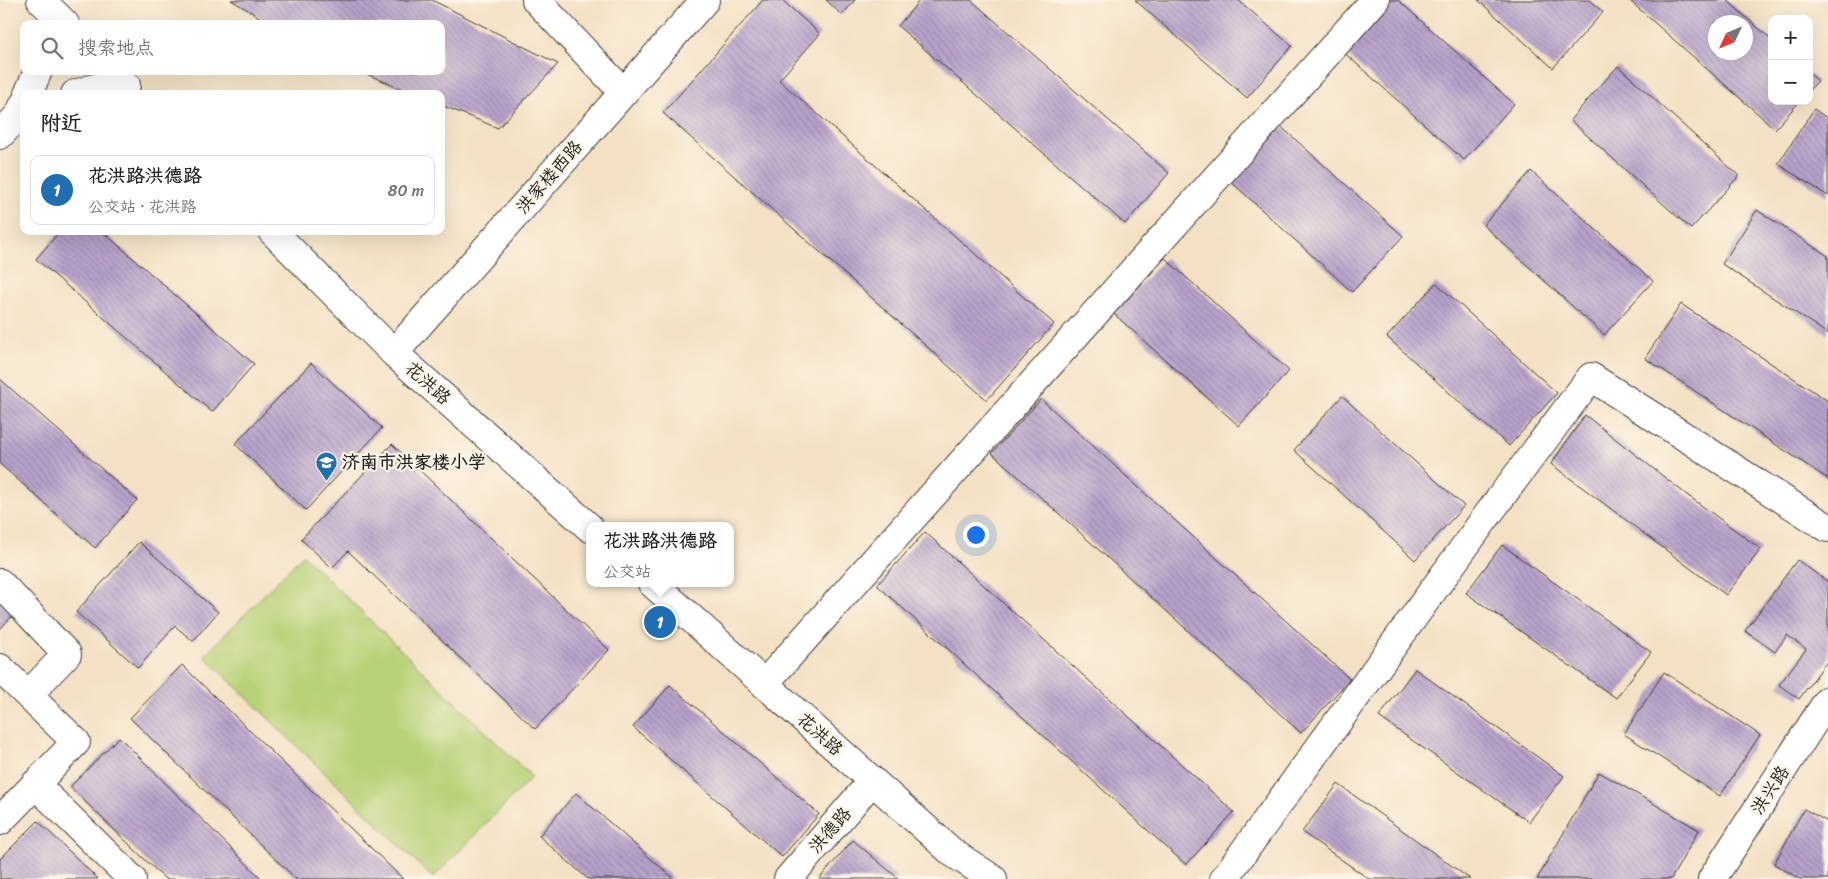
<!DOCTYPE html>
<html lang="zh">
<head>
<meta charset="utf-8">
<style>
  :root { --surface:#fff; --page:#f6f6f6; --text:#202124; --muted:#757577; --line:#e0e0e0; --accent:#1f6fb2 }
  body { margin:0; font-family:Sriracha,"LXGW WenKai TC",sans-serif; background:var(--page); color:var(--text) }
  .controls { position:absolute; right:15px; top:15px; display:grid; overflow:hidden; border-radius:10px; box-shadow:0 5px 20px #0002 }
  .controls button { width:45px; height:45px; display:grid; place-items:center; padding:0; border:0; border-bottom:1px solid var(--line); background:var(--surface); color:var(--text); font:25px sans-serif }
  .compass { position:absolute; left:1708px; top:15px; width:45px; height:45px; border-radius:50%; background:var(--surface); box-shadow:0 5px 20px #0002; rotate:226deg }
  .you { position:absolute; left:975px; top:534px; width:18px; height:18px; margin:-12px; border:4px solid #fff; border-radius:50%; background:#1a73e8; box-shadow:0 0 0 8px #1a73e833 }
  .badge { display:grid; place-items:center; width:32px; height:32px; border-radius:50%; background:var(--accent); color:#fff; font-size:16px; font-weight:700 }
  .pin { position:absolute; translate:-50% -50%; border:2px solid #fff; box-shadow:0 1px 5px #0006 }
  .popup { position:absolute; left:586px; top:522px; width:148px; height:65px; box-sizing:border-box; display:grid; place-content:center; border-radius:10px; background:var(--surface); filter:drop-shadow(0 1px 4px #0005); font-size:16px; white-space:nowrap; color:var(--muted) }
  .popup b { font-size:19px; color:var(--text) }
  .popup::after { content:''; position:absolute; left:50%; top:100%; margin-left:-10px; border:10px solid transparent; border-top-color:var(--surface) }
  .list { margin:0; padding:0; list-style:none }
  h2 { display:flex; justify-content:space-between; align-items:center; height:65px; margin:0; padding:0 20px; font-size:21px }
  h2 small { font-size:16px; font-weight:400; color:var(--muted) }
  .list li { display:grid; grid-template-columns:32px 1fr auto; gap:15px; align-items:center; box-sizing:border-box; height:70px; margin:0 10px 10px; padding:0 10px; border:1px solid var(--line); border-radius:10px }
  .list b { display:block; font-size:19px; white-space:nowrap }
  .list p { margin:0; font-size:16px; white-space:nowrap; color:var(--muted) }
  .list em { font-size:16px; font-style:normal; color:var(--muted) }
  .icon { flex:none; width:28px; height:28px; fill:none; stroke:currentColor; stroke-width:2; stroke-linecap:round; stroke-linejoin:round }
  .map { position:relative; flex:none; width:1828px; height:879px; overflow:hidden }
  .search { position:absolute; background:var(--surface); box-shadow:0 5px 20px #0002; left:20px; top:20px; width:425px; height:55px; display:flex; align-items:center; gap:12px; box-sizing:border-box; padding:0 18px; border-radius:10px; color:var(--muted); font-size:19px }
  .panel { position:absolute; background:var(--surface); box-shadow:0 5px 20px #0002; left:20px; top:90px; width:425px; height:145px; border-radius:10px }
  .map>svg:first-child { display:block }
  .green { fill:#b7d176; stroke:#6a7649 }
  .building { fill:url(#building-back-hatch); fill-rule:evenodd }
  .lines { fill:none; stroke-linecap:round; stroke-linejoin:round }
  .minor-casing { stroke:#3c3a35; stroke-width:30 }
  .minor { stroke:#fff; stroke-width:28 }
  .labels { text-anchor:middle; stroke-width:4.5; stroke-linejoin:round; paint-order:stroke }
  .street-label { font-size:18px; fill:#1c1c1c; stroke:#fcf5e5 }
  .poi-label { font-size:18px; font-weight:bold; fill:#1c1c1c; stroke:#fcf5e5; text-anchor:start }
</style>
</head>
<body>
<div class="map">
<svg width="1828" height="879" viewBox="0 0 1828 879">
  <defs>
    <pattern id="building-back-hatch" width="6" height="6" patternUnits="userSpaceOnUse" patternTransform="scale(1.25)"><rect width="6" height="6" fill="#b8a3cc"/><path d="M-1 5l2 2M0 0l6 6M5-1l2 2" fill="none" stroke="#9584a5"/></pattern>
  </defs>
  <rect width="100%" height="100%" fill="#fcf5e5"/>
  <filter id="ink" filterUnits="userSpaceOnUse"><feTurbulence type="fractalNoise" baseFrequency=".02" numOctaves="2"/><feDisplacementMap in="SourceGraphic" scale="10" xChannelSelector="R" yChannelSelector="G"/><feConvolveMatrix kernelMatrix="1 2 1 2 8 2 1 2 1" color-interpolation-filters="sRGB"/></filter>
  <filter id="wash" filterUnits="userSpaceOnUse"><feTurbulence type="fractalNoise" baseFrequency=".0096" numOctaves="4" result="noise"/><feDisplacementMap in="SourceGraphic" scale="20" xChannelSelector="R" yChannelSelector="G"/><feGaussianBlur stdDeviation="1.12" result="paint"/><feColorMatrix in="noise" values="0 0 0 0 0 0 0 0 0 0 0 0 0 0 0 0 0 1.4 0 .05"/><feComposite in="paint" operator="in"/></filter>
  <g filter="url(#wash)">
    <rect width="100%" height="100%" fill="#f4e1c4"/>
    <path class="green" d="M303 555 532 777 433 878 204 656Z"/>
    <g id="blocks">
      <path class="building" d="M231 0H432L558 64 498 128 441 105V94H414L359 71H441V24H271Z
        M763 0H782L820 34 779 80 1054 324 987 400 663 113Z
        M826 0H855L842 15Z
        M920 0H971L1169 173 1125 224 898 26Z
        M1135 0H1238L1292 46 1247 98Z
        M1381 0H1398L1514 104 1464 160 1339 48Z
        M1478 0H1590L1603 12 1553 68Z
        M1629 0H1727L1772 40V101H1800L1775 129ZM1716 22H1746V52H1716Z
        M1618 66 1739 176 1691 229 1570 120Z
        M1809 73 1818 81 1809 90Z
        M1814 109 1828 119V196L1778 164Z
        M1278 124 1403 236 1352 292 1228 179Z
        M1531 171 1653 281 1604 335 1483 225Z
        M1757 210 1828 256V334L1722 264Z
        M60 231H102L254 364 212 412 36 259Z
        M1165 258 1289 371 1239 426 1114 314Z
        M1436 283 1557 393 1509 446 1387 337Z
        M1681 304 1828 401V479L1645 358Z
        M311 363 382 428 306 510 235 444Z
        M0 379 137 500 95 548 0 464Z
        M1342 396 1464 506 1415 560 1294 450Z
        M1041 399 1350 679 1301 733 992 453Z
        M1585 415 1687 495 1761 549 1726 595 1551 464Z
        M392 444 609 650 535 729 348 551 332 568 301 539Z
        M925 532 1234 812 1186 865 877 585Z
        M139 542 218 612 193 641 175 626 138 668 76 612Z
        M1502 545 1651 652 1616 698 1466 593Z
        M1797 560 1828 582V660L1799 699 1779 685 1806 649 1787 635 1775 652 1745 631Z
        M0 601 13 615 0 629Z
        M182 665 403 879H296L130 718Z
        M1415 669 1564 776 1529 822 1379 717Z
        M1664 672 1760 735 1720 796 1624 734Z
        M670 685 819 814 782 857 633 727Z
        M119 737 262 879H165L70 787Z
        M1599 772 1699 830 1671 879H1537Z
        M1338 784 1470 879H1369L1302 832Z
        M576 793 674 879H588L539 836Z
        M1804 809 1828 822V879H1800L1774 864Z
        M38 821 98 879H0V859Z
        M853 840 899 879H819Z"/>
    </g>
  </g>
  <g filter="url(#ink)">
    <use href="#blocks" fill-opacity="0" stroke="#3c3a35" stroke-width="1"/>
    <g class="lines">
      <defs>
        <path id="minor" d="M41 0 65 24
          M536 0 623 92
          M28 94 38 71
          M75 94 98 87 126 85
          M0 135 19 115 24 104
          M272 231 394 353 590 528
          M394 353 705 0
          M0 583 67 654 28 695
          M652 583 953 853 993 879
          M0 668 76 742 0 821
          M764 684 1375 0
          M35 784 132 879
          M788 879 872 781
          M1224 879 1489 513 1591 377 1828 528
          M1712 879 1828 700"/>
      </defs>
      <use href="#minor" class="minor-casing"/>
      <use href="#minor" class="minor"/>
    </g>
  </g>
  <defs>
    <symbol id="school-pin" viewBox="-11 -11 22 30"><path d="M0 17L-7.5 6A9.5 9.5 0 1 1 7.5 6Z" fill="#1f6fb2" stroke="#fcf5e5"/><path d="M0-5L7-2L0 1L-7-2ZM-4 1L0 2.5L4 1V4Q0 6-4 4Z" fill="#fff"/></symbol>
  </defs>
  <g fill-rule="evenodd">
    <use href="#school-pin" x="314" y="450" width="25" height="34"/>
  </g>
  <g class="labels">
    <g class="street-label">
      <text transform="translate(549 177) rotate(-49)" y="6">洪家楼西路</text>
      <text transform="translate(428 383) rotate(42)" y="6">花洪路</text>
      <text transform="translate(820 734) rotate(42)" y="6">花洪路</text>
      <text transform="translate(1770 790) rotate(-57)" y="6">洪兴路</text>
      <text transform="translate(830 830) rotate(-49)" y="6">洪德路</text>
    </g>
    <g class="poi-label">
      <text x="342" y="468">济南市洪家楼小学</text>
    </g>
  </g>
</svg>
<div class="controls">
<button>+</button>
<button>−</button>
</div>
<svg class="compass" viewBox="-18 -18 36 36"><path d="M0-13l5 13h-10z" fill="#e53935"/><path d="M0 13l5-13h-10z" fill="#757577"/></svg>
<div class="you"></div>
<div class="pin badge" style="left:660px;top:622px">1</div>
<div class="popup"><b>花洪路洪德路</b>公交站</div>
<div class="search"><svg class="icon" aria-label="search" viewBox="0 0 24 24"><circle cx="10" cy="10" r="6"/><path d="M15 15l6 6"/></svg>搜索地点</div>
<section class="panel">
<h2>附近<small></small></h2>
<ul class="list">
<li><span class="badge">1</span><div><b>花洪路洪德路</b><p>公交站 · 花洪路</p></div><em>80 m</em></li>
</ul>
</section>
</div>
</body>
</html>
